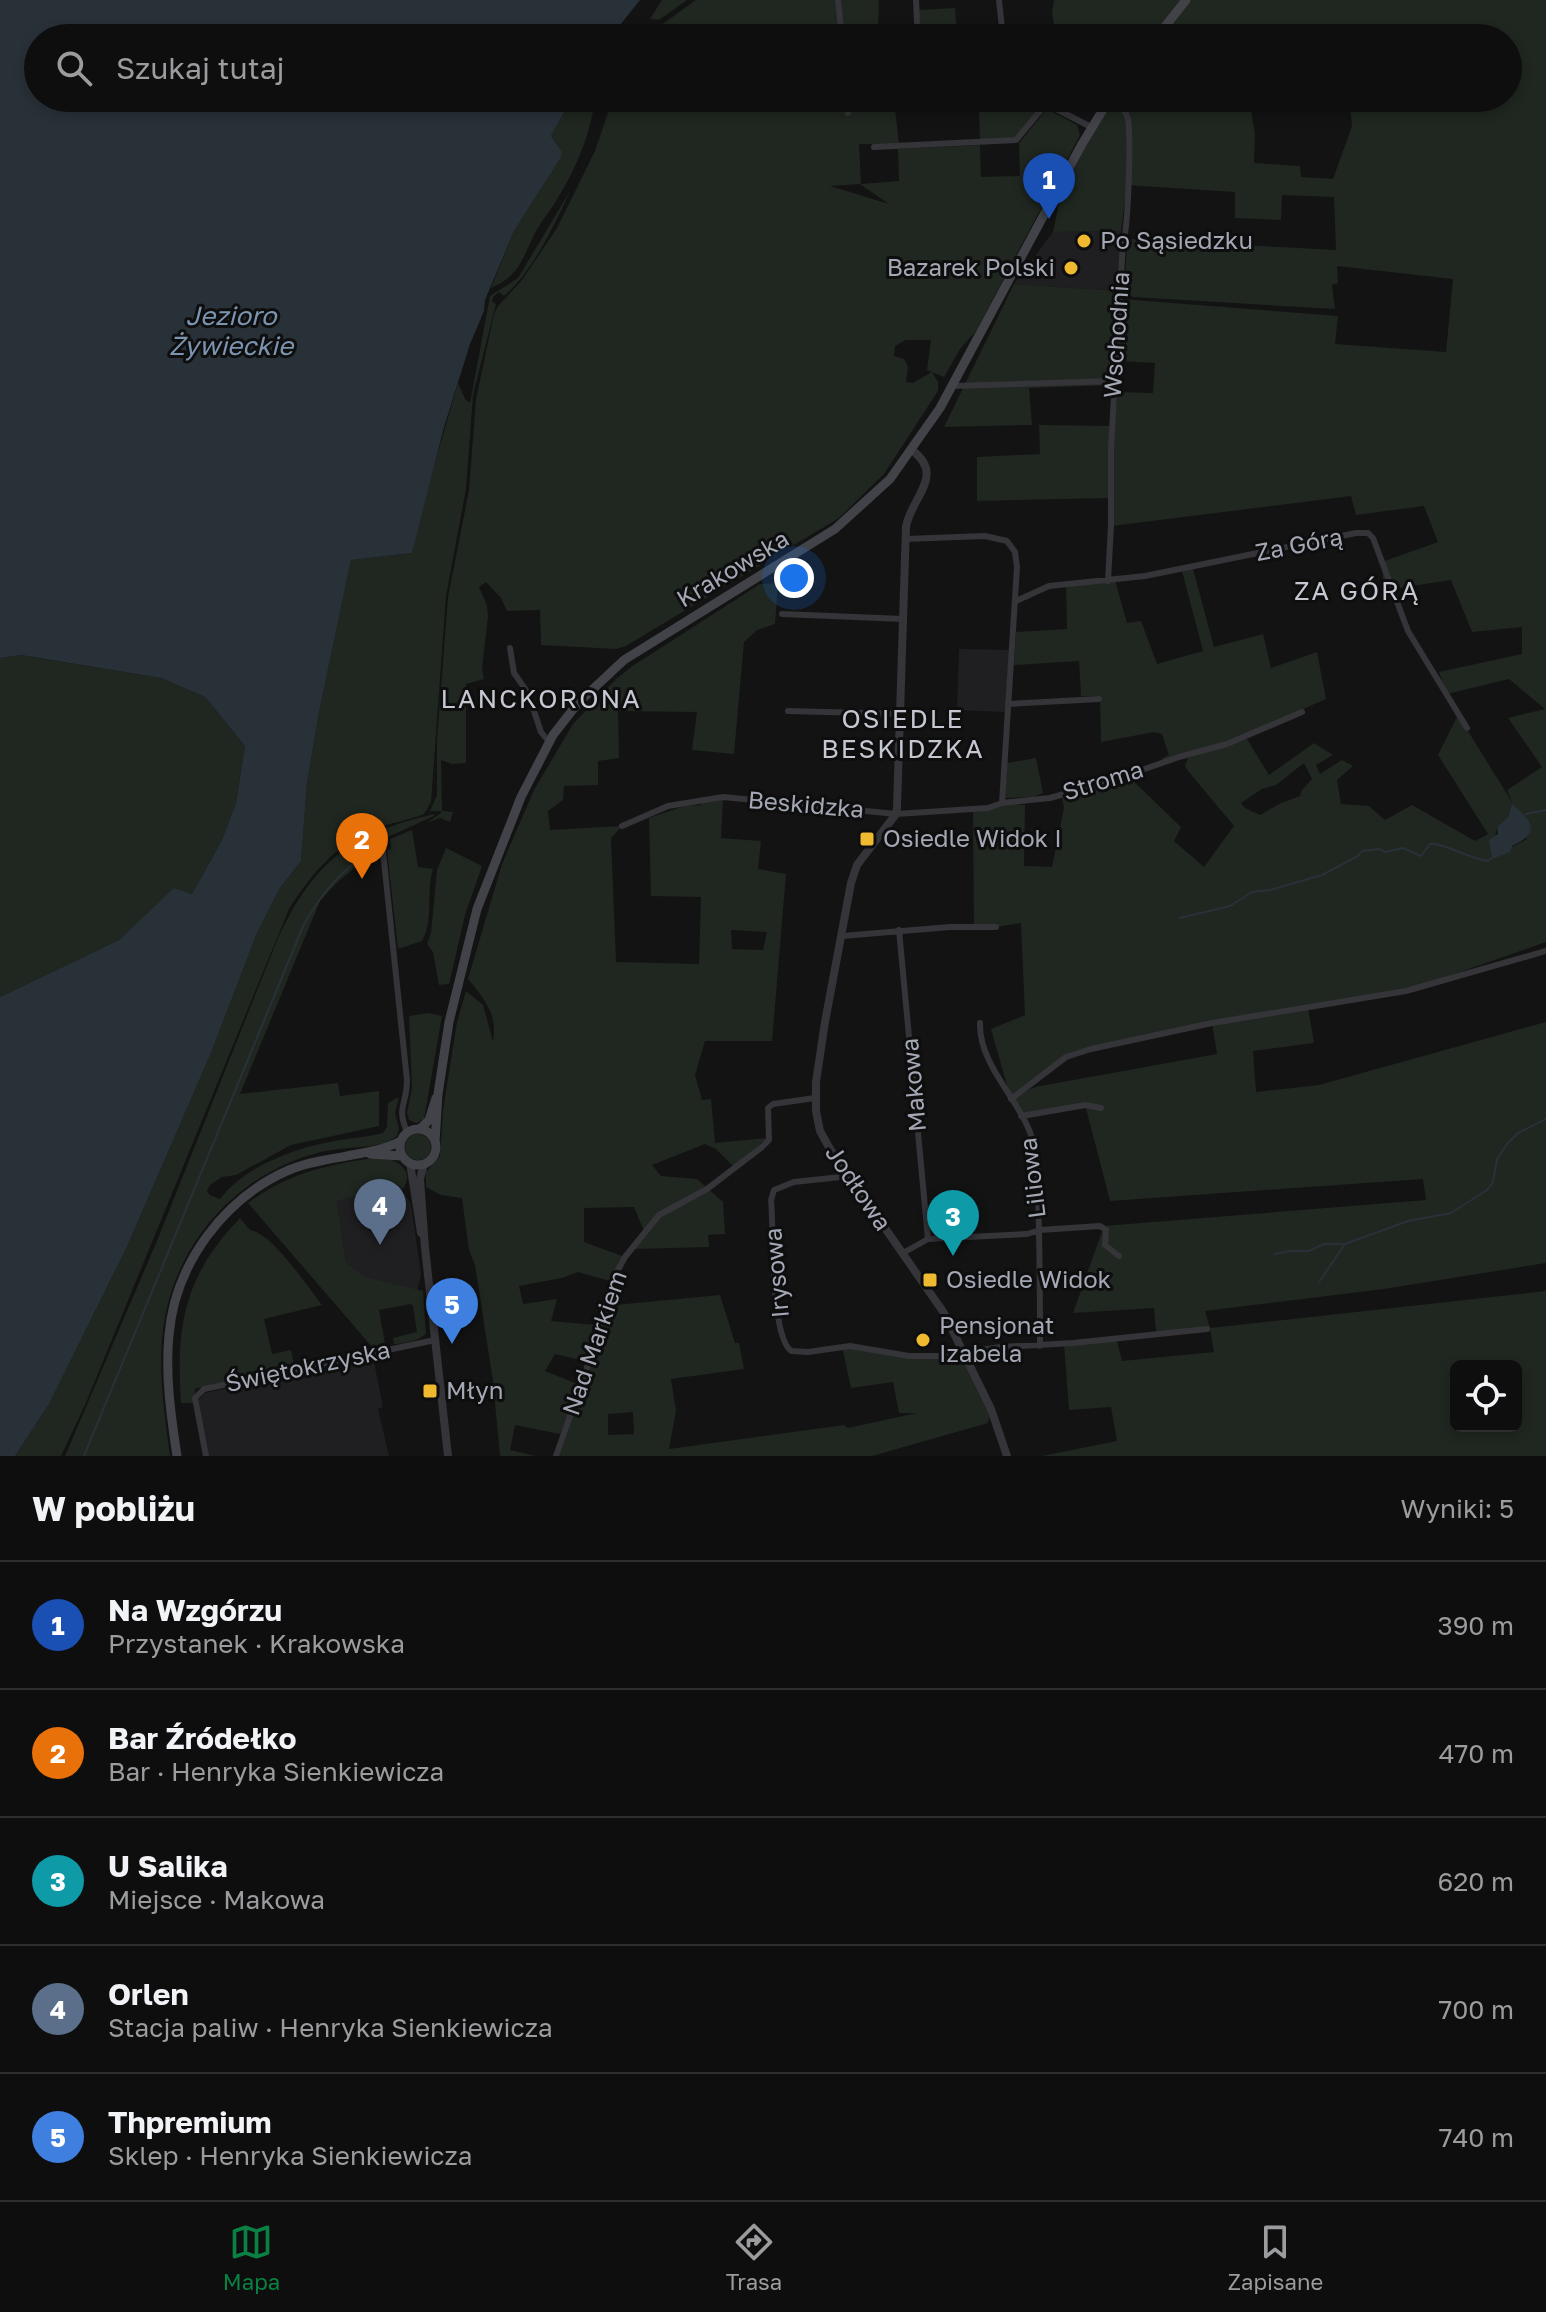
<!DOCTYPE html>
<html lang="pl">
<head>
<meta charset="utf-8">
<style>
  :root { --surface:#0e0e0f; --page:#1c1c1d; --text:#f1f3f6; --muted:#9b9c9e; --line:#2e2e2f; --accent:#0b8043 }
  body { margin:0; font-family:"Golos Text",sans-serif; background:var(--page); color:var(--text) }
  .controls { position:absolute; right:24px; bottom:24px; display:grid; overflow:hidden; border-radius:12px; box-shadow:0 4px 12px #0003 }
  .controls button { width:72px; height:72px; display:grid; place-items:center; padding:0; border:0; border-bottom:2px solid var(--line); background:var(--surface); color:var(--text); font:40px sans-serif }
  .you { position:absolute; left:794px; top:578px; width:28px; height:28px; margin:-20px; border:6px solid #fff; border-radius:50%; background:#1a73e8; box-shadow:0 0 0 12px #1a73e833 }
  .badge { display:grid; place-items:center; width:52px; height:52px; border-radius:50%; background:var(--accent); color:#fff; font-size:26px; font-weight:700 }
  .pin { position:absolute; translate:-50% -66px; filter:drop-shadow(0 2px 4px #0008) }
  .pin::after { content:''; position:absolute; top:42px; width:28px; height:24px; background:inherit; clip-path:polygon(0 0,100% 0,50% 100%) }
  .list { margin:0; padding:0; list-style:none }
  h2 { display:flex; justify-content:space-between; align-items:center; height:104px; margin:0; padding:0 32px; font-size:34px }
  h2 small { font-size:26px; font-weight:400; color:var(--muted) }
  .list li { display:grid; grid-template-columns:52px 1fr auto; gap:24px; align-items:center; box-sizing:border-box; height:128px; padding:0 32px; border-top:2px solid var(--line) }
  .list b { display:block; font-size:30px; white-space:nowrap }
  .list p { margin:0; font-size:26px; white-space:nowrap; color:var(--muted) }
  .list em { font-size:26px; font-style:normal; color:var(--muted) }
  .icon { flex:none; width:44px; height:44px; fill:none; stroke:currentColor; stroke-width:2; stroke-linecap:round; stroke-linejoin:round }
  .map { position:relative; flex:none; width:1546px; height:1456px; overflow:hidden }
  .search { position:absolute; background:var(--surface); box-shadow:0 4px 12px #0003; left:24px; right:24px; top:24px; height:88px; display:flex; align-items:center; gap:20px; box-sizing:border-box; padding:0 28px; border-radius:44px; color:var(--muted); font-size:30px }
  .sheet { height:744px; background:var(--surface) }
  nav { display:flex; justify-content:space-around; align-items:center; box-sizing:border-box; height:112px; border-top:2px solid var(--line); background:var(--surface); font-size:22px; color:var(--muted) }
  nav a { display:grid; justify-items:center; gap:4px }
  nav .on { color:var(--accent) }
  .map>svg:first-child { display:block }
  .built { fill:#1f1f21 }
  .green { fill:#1f2720; fill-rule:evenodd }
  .water { fill:#293138 }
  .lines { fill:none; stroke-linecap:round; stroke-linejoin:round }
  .stream { stroke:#293138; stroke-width:2 }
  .minor { stroke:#343439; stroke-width:6 }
  .tertiary { stroke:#343439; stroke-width:8 }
  .secondary { stroke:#424349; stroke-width:9 }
  .poi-dot { fill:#efb930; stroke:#0e0e0f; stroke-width:3 }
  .labels { text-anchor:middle; stroke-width:6; stroke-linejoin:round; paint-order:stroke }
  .poi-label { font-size:24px; fill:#a4a8b5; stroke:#0e0e0f; text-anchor:start }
  .street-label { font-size:24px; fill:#a4a8b5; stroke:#0e0e0f }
  .water-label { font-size:26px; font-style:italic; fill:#7b94b0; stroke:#0e0e0f }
  .neighbourhood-label { font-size:26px; letter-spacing:2px; fill:#c5c8d1; stroke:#0e0e0f }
</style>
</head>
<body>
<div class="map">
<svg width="1546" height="1456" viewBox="0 0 1546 1456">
  <rect width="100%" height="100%" fill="#131314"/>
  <path class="built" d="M1121 231 1120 291 1014 284 1053 232Z
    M959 649 1009 650 1005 712 957 710Z
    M399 1185 411 1204 421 1274 417 1292 365 1277 346 1262 337 1201Z
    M373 1357 383 1407 378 1409 389 1456H206L196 1403 205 1393Z"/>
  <path class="green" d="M662 0H687L659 20 650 19Z
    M696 0H835L840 32 790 33V38L637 36 642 31 650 33Z
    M841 0H879L878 33 844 34Z
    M1054 0H1546V942L1406 991 1308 1008 1314 1043 1253 1051 1256 1092 1319 1085 1546 1022V1263L1384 1289 1205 1311 1210 1328 1546 1291V1456H1042L1117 1441 1111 1407 1069 1410 1064 1344 1116 1337 1122 1361 1214 1352 1210 1329 1156 1332 1154 1308 1073 1313 1104 1226 1426 1200 1423 1179 1110 1201 1086 1108 1023 1119 1011 1099 991 1029 1025 1015 1021 923 996 927 974 926 973 809 1002 803 1025 805 1024 866 1052 867 1064 808 1062 797 1130 778 1181 827 1174 841 1204 867 1234 826 1188 771 1185 766 1188 758 1247 739 1269 775 1314 743 1333 755 1316 765 1320 774 1342 760 1353 766 1337 780 1341 804 1369 806 1385 820 1412 805 1475 841 1488 834 1438 755 1458 715 1512 802 1507 790 1542 767 1508 718 1545 709 1509 679 1447 694 1439 672 1522 654V627L1472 632 1451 580 1392 589 1383 580 1382 562 1438 542 1424 506 1356 515 1351 496 1112 526 1114 425 1118 392 1153 393 1155 363 1119 361 1120 315 1113 385 1029 388 1032 425 944 427 1014 284 1120 291 1121 299 1338 316 1335 344 1446 352 1453 279 1337 266 1338 283 1332 285 1335 309 1133 297 1124 293 1127 244 1131 239 1336 250 1334 197 1282 195 1281 220 1235 218V192L1127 185 1121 231 1053 232 1060 197 1110 98H1249L1255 135 1254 163 1300 166 1301 177 1333 179 1352 126 1349 98H1508V38H1327L1324 31 1280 33 1278 38H1056L1052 13ZM1304 763 1312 779 1302 790 1300 796 1281 803 1260 815 1245 808 1241 803 1262 789 1276 785ZM1509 811 1527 839 1491 858 1497 827 1508 817ZM1212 1023 1217 1054 1035 1087 1016 1096 1070 1055ZM1456 1366H1516V1426H1456Z
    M955 8 957 38H920L919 10Z
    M572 98H595C591 132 577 167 559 196 552 209 542 220 535 233 523 257 519 277 491 288L514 231 560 159 557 144 551 136Z
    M613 98H880L895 109 899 144H859L861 184 899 181 898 149 980 145 981 177 1020 176 1019 143 1047 109 1077 125 1080 135 976 331 960 349 944 377 927 370 931 340H906L895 346 894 356 904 359 908 367 906 382 913 383 932 372 938 382V391L884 474 839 518 626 646 616 649 541 645 540 610 507 611 501 598 486 582 479 587 487 605 488 616 482 669 484 679 466 684V763L452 764 441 760 442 811 453 812 450 822 440 818 427 823 441 813V811H430L437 795V740L448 597 469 490 476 399 494 314 498 306 522 280 557 228 595 151ZM860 184 889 204 830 186Z
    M1032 101 1041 106 1017 137 980 141 979 109Z
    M570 191C554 226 533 271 504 296L499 292 493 297 492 301 496 304 473 395 466 489 446 596 431 802 424 814C407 821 387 823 370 831 333 847 310 876 289 909L85 1405 61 1456H15L49 1404 126 1249 211 1053 257 933 280 888 301 861 307 783 319 712 351 560 412 553 427 490 458 383 465 399 470 403 490 296 518 278Z
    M1039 425 1111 426 1108 498 977 501V457L1040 454Z
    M1193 569 1214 647 1263 634 1271 668 1317 652 1326 699 1227 742 1163 761 1161 759 1169 755 1162 734 1154 732 1101 742 1100 696H1081L1079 661 1014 665 1016 632 1067 629 1066 584 1115 580 1127 623 1141 621 1157 664 1203 651 1182 571Z
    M778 583 775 624 757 630 744 642 734 754 692 750 697 712 618 711 619 758 598 761V785L564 786 563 800 548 811 550 830 622 826 611 838 616 962 699 964 701 897 651 896 649 818 685 806 701 805 704 799 723 797 721 838 761 841 758 869 786 874 772 1041H705L695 1075 702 1100 711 1099 715 1143 767 1138 734 1167 716 1149 705 1144 652 1165 661 1176 697 1179 723 1202 725 1234 708 1235 709 1247 633 1249 644 1231 634 1207 584 1208V1242L625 1257 610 1281 578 1272 562 1278 519 1286 523 1304 557 1299 551 1321 596 1325 591 1352 605 1306 720 1295 735 1343H739L744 1369 671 1379 676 1411 669 1449 844 1425 848 1428 917 1413H899L893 1382 851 1388 842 1346 883 1353 965 1354 991 1409 988 1423 872 1456H556L566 1421 560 1434 515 1425 510 1450 536 1456H500L493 1381 475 1265 469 1250 462 1198 441 1195 426 1187V1172L440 1156 443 1110 457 1022 466 991 483 1005 493 1041C498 1015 484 998 468 979L502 864 534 790 573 724 616 679 634 665 760 584ZM731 930 767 932 763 950 732 949ZM555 1354 589 1362 580 1385 545 1371ZM633 1412 634 1434 608 1435V1414Z
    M20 655 161 678 205 697 245 746 236 803 222 840 192 894 174 889 119 940 0 997V658Z
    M1036 758 1043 793 1033 797 1005 798 1007 763Z
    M434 814V816L377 842 379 854C354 866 338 880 320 901L240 1094 338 1083 340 1096 379 1091V1126L291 1145 236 1175 222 1177 210 1185 207 1191 210 1195 220 1199C245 1166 295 1148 334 1141 350 1138 368 1137 383 1133L387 1127 388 1103 399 1097 395 1113 399 1129 397 1136C381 1149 354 1146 333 1150 322 1151 309 1155 298 1159 221 1188 168 1259 162 1340 159 1379 165 1417 170 1456H65L157 1241 278 938C315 860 351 834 434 814Z
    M412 830 418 867 433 869C426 891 434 921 422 941L398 949 387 850 391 849 390 839Z
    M446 848 482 866 465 915 449 984 439 985 433 952 427 944 431 933 437 870Z
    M428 1013 442 1016 424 1119 416 1123 409 1120 407 1113 412 1088 409 1016Z
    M405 1147a13 13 0 1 1 26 0a13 13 0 1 1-26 0Z
    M383 1157C399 1161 416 1172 402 1190L399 1185 337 1201 346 1262 365 1277 423 1291 426 1333C422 1340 404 1344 394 1344L393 1338 417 1332 413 1306 411 1304 379 1310 385 1344 383 1347 373 1348 248 1203C289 1172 333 1163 383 1157Z
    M240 1218 250 1230C272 1233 308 1287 322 1305L264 1319 272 1354 291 1350 294 1365 202 1387 195 1389 194 1403H181C176 1326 184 1276 240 1218Z"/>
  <path class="water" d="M0 0H640L612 35H598L593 38H38V98H572L551 136 562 152 560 159 514 231 485 300 484 311 470 344 444 427 412 553 351 560 319 712 307 783 301 861 280 888 257 933 211 1053 126 1249 49 1404 15 1456H0V997L119 940 174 888 192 894 222 840 236 803 245 746 205 697 161 678 21 655 0 658Z
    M1512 804C1533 821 1541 833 1512 846L1510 852 1492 859 1489 840 1498 834 1497 827 1508 817Z"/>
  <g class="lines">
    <path class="stream" d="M1526 814 1546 810
      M1180 918 1230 906 1252 892 1270 890 1322 875 1358 856 1362 851 1379 849 1386 852 1403 848 1421 856 1430 844C1443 842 1469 859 1488 861L1493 857
      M1274 1254 1291 1251H1309L1324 1244H1345L1408 1221 1451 1213 1487 1190 1493 1182 1497 1159 1507 1144 1518 1133 1546 1119
      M1319 1282 1345 1244
      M84 1456 304 924C322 893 343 867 375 849"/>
    <path class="minor" d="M838 0 842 38
      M916 0 917 22
      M999 0 1003 38
      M846 98 848 113
      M1035 98 1091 127
      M874 147 1016 140 1046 104
      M952 386 1115 381
      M905 539 985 536 1007 541 1015 552 1017 567 1002 803
      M1108 581 1111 525V448L1123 242C1128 233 1132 127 1127 116 1124 108 1117 104 1110 99
      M1016 601 1049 586 1145 576 1356 533H1368L1373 538 1408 631 1467 728
      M782 614 903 619
      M510 648 514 673 528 693 541 732 549 742
      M1008 704 1099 699
      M788 711 900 714
      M622 826 668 806 723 797 896 814 988 808 1002 803 1050 798 1113 780 1179 757 1227 744 1302 712
      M382 842 407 1080C407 1106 396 1106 407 1132
      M899 930 928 1239
      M842 936 950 927H996
      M980 1023C979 1066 1020 1099 1032 1138 1038 1157 1038 1179 1038 1199 1040 1248 1040 1297 1040 1346
      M1011 1099 1066 1057 1091 1049 1212 1023 1406 991 1546 951
      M1021 1116 1085 1105 1101 1108
      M850 1176 794 1182 774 1190 771 1200C774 1229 770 1334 791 1351L808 1352 850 1346 909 1356H939L1001 1347 1073 1343 1207 1329
      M903 1253 928 1239 1027 1234 1040 1230 1100 1226 1106 1230 1105 1245 1119 1256
      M206 1456 195 1398 204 1389 435 1340
      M556 1456 589 1362 612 1281 625 1257 659 1215 707 1189 762 1147 769 1140 768 1108 773 1104 815 1098"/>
    <path class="tertiary" d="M912 450C946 476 911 497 906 527L897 807 896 814 857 865 851 883 825 1022 816 1082V1111L820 1131 830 1149 944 1313 991 1409 1007 1456
      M410 1163 421 1233
      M424 1164 420 1179 425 1248 448 1456"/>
    <path class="secondary" d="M1156 38 1186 0
      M400 1147a18 18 0 1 1 36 0a18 18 0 1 1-36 0Z
      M420 1129 429 1120 436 1098
      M435 1142 438 1094 449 1022 477 909 521 797 553 735 578 703 624 660 835 529 890 479 940 408 1082 144 1110 98
      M370 1154 402 1156
      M177 1456C171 1416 165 1375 169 1335 175 1264 224 1198 289 1170 325 1155 367 1158 401 1141"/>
  </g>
  <g class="poi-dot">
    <circle cx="1084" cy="241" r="8"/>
    <circle cx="1071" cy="268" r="8"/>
    <rect x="859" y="831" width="16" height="16" rx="4"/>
    <rect x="922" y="1272" width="16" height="16" rx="4"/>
    <circle cx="923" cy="1340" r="8"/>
    <rect x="422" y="1383" width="16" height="16" rx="4"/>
  </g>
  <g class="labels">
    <g class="poi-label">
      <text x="1100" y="249">Po Sąsiedzku</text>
      <text x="1055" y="276" text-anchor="end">Bazarek Polski</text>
      <text x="883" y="847">Osiedle Widok I</text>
      <text x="946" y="1288">Osiedle Widok</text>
      <text x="939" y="1334">Pensjonat<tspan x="939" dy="28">Izabela</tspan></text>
      <text x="446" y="1399">Młyn</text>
    </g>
    <g class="street-label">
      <text transform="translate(1117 335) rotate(-86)" y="8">Wschodnia</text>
      <text transform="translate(1299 545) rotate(-11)" y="8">Za Górą</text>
      <text transform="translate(733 569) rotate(-31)" y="8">Krakowska</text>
      <text transform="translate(1103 781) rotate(-17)" y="8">Stroma</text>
      <text transform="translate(806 805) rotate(5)" y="8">Beskidzka</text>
      <text transform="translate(914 1085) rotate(-95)" y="8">Makowa</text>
      <text transform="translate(1033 1178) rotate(-97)" y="8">Liliowa</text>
      <text transform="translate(858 1188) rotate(56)" y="8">Jodłowa</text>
      <text transform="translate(777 1273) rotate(-95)" y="8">Irysowa</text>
      <text transform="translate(595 1343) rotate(-71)" y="8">Nad Markiem</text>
      <text transform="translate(308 1367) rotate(-12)" y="8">Świętokrzyska</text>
    </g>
    <g class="water-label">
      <text x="231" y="325">Jezioro<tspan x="231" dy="30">Żywieckie</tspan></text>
    </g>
    <g class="neighbourhood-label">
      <text x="1357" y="600">ZA GÓRĄ</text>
      <text x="541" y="708">LANCKORONA</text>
      <text x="903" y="728">OSIEDLE<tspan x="903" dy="30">BESKIDZKA</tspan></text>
    </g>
  </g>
</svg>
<div class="controls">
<button><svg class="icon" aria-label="locate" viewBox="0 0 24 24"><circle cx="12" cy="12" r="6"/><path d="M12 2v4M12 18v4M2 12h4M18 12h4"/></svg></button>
</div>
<div class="you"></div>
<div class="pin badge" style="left:1049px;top:219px;background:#1a4fb4">1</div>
<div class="pin badge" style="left:362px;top:879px;background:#e8710a">2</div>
<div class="pin badge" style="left:953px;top:1256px;background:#0f9aa8">3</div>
<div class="pin badge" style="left:380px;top:1245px;background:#5c6f8a">4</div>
<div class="pin badge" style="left:452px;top:1344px;background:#3f7fe0">5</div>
<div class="search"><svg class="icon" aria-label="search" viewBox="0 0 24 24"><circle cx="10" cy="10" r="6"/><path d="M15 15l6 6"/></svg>Szukaj tutaj</div>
</div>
<section class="sheet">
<h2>W pobliżu<small>Wyniki: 5</small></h2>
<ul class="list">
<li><span class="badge" style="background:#1a4fb4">1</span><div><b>Na Wzgórzu</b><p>Przystanek · Krakowska</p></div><em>390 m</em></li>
<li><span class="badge" style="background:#e8710a">2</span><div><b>Bar Źródełko</b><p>Bar · Henryka Sienkiewicza</p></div><em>470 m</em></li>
<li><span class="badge" style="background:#0f9aa8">3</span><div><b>U Salika</b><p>Miejsce · Makowa</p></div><em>620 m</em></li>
<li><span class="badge" style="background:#5c6f8a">4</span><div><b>Orlen</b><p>Stacja paliw · Henryka Sienkiewicza</p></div><em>700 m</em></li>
<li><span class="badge" style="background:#3f7fe0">5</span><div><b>Thpremium</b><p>Sklep · Henryka Sienkiewicza</p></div><em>740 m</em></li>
</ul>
</section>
<nav>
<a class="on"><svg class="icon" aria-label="map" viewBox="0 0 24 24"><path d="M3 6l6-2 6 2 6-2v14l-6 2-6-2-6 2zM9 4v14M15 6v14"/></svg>Mapa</a>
<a><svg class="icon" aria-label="directions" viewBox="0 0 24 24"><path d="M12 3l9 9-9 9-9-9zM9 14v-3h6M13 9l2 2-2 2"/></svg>Trasa</a>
<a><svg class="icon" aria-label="saved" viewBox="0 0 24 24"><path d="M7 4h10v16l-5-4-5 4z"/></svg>Zapisane</a>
</nav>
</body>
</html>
